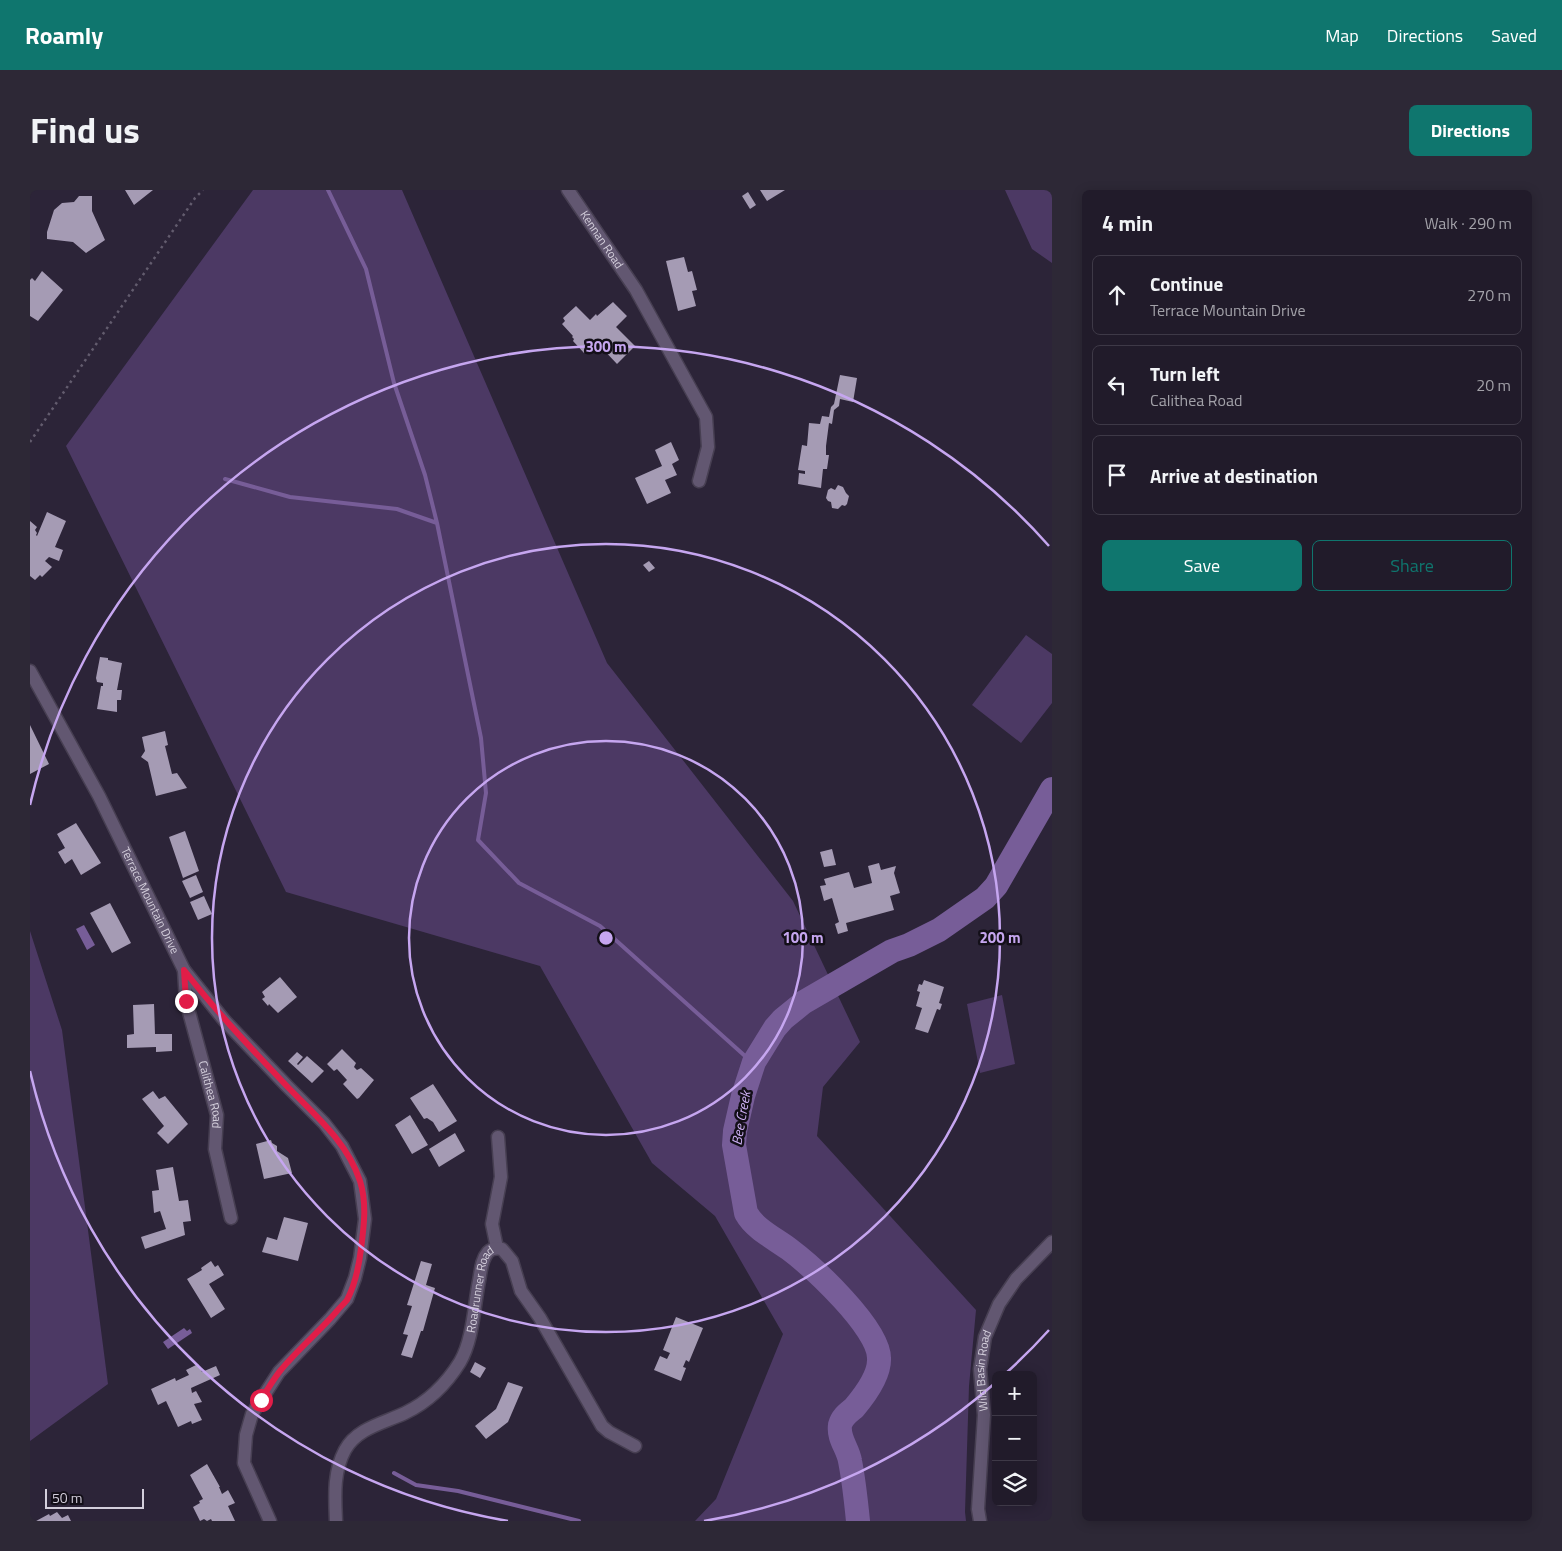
<!DOCTYPE html>
<html lang="en">
<head>
<meta charset="utf-8">
<style>
  :root { --surface:#211b2a; --page:#2d2836; --text:#f1f3f6; --muted:#a2a1a8; --line:#3e3947; --accent:#0f766e }
  body { margin:0; font-family:"Titillium Web",sans-serif; background:var(--page); color:var(--text) }
  .controls { position:absolute; right:15px; bottom:15px; display:grid; overflow:hidden; border-radius:8px; box-shadow:0 2px 12px #0003 }
  .controls button { width:45px; height:45px; display:grid; place-items:center; padding:0; border:0; border-bottom:1px solid var(--line); background:var(--surface); color:var(--text); font:25px sans-serif }
  .scale { position:absolute; left:15px; bottom:12px; width:99px; box-sizing:border-box; padding-left:5px; border:2px solid #d4cfdc; border-top:0; font-size:14px; line-height:18px; white-space:nowrap; color:#d4cfdc; -webkit-text-stroke:4px #130f18; paint-order:stroke }
  .stop { position:absolute; width:15px; height:15px; margin:-11px; border:4px solid #e11d48; border-radius:50%; background:#fff }
  .stop.end { background:#e11d48; border-color:#fff; box-shadow:0 1px 5px #0008 }
  .list { margin:0; padding:0; list-style:none }
  h2 { display:flex; justify-content:space-between; align-items:center; height:65px; margin:0; padding:0 20px; font-size:21px }
  h2 small { font-size:16px; font-weight:400; color:var(--muted) }
  .list li { display:grid; grid-template-columns:32px 1fr auto; gap:15px; align-items:center; box-sizing:border-box; height:80px; margin:0 10px 10px; padding:0 10px; border:1px solid var(--line); border-radius:8px }
  .list b { display:block; font-size:19px; white-space:nowrap }
  .list p { margin:0; font-size:16px; white-space:nowrap; color:var(--muted) }
  .list em { font-size:16px; font-style:normal; color:var(--muted) }
  .actions { display:flex; gap:10px; padding:15px 20px }
  .actions a { flex:1; padding:11px 0; border:1px solid var(--accent); border-radius:8px; text-align:center; font-size:18px; color:var(--accent) }
  .actions .main { background:var(--accent); color:#fff }
  .icon { flex:none; width:28px; height:28px; fill:none; stroke:currentColor; stroke-width:2; stroke-linecap:round; stroke-linejoin:round }
  .map { position:relative; flex:none; width:1022px; height:1331px; overflow:hidden; border-radius:8px }
  header { display:flex; align-items:center; gap:30px; box-sizing:border-box; height:70px; padding:0 25px; background:var(--accent); color:#fff }
  header strong { font-size:24px }
  nav { display:flex; gap:28px; margin-inline-start:auto; font-size:18px }
  .intro { display:flex; align-items:center; justify-content:space-between; box-sizing:border-box; height:120px; padding:0 30px }
  h1 { margin:0; font-size:35px }
  .button { padding:12px 22px; border-radius:8px; background:var(--accent); color:#fff; font-size:18px; font-weight:700 }
  main { display:flex; gap:30px; padding:0 30px }
  aside { flex:1; background:var(--surface); border-radius:8px; box-shadow:0 2px 12px #0003 }
  .map>svg:first-child { display:block }
  .green { fill:#4c3964 }
  .water { fill:#775d98 }
  .lines { fill:none; stroke-linecap:round; stroke-linejoin:round }
  .stream { stroke:#775d98; stroke-width:4 }
  .river { stroke:#775d98; stroke-width:24 }
  .building { fill:#a59bb4 }
  .minor-casing { stroke:#473f52; stroke-width:15 }
  .path { stroke:#635c6e; stroke-width:2.5; stroke-dasharray:2.5 4; stroke-linecap:butt }
  .minor { stroke:#625771; stroke-width:12 }
  .route { stroke:#e11d48; stroke-width:6 }
  .ring { fill:none; stroke:#c6a6f0; stroke-width:2.5 }
  .labels { text-anchor:middle; stroke-width:5; stroke-linejoin:round; paint-order:stroke }
  .street-label { font-size:12px; fill:#d4cfdc; stroke:#130f18 }
  .water-label { font-size:14px; font-style:italic; fill:#cfb2f6; stroke:#130f18 }
  .centre { fill:#c6a6f0; stroke:#130f18; stroke-width:2.5 }
  .ring-label { font-size:15px; text-anchor:middle; font-weight:bold; fill:#c6a6f0; stroke:#130f18; stroke-width:5; stroke-linejoin:round; paint-order:stroke }
</style>
</head>
<body>
<header>
<strong>Roamly</strong>
<nav><a>Map</a><a>Directions</a><a>Saved</a></nav>
</header>
<div class="intro"><h1>Find us</h1><a class="button">Directions</a></div>
<main>
<div class="map">
<svg width="1022" height="1331" viewBox="0 0 1022 1331">
  <rect width="100%" height="100%" fill="#2c2438"/>
  <path class="green" d="M223 0H372L577 473 763 711 830 852 793 897 787 946 946 1120 939 1196 935 1322 936 1331H665L686 1309 753 1144 685 1026 622 973 510 776 256 702 36 256Z
    M975 0H1022V73L1002 59Z
    M996 445 1022 464V513L991 553 942 515Z
    M0 741 32 840 78 1194 0 1251Z
    M972 805 985 874 950 883 937 814Z"/>
  <path class="water" d="M54 735 65 755 57 760 46 739Z
    M154 1138 157 1141 160 1139 162 1143 138 1159 133 1152Z"/>
  <g class="lines">
    <path class="stream" d="M298 0 336 79 364 193 395 285 407 333
      M195 289 260 307 367 319 407 333 451 548 456 603 448 650 489 693 570 736 715 866 724 872
      M364 1283 386 1295 428 1301 549 1331"/>
    <path class="river" d="M828 1331C826 1311 824 1291 820 1271 818 1258 808 1249 810 1235 812 1227 818 1223 824 1218 835 1205 850 1185 849 1168 849 1138 783 1077 759 1059 744 1048 725 1039 716 1023L704 955 705 941 713 906 724 872 745 838 753 829 774 812 862 761 879 755 909 740 955 708 966 696 977 677 1022 599"/>
  </g>
  <path class="building" d="M95 0H123L104 15Z
    M730 0H755L737 11Z
    M718 2 726 15 720 19 712 6Z
    M49 6H62V21L75 50 56 63 43 52 17 49V42L24 20 32 13 44 12Z
    M654 67 658 82 662 81 667 100 662 101 666 116 648 121 636 71Z
    M12 81 33 100 8 131 0 126V90L2 88 5 91Z
    M583 112 597 126 586 137 605 156 587 174 570 156 562 163 558 159 554 163 543 151 544 149 542 147 543 146 532 134 535 131 533 128 546 116 560 130 566 124 567 126Z
    M810 185 827 188 823 212 810 209 809 216 804 220 802 234 799 233 796 256V265H799L797 279H793L791 298 768 294 769 283 775 284V281L768 280 772 255 777 256 779 233 790 234 792 226 799 227 801 217 804 214Z
    M641 252 649 270 642 274 647 285 635 290 641 303 617 314 605 288 632 276 625 260Z
    M808 295 813 297 816 303 819 306 817 314 815 316 812 315 808 319 802 318 801 312 798 311 796 308 798 300 801 298 805 300Z
    M17 322 36 331 25 357 33 360 29 371 19 367 15 371 22 377 12 387 10 385 5 390 0 386V331L7 337 5 340 7 343 6 345 7 346Z
    M619 371 625 378 619 382 613 375Z
    M70 467 78 468V470L92 473 87 500H92L91 510H87V522L67 519 71 496H73V493L67 492 66 488Z
    M0 535 19 574 0 584Z
    M135 541 138 555 135 556 142 584 147 583 157 598 126 606 118 572 111 567 115 561 112 547Z
    M46 633 71 673 51 685 42 669 35 674 28 662 35 658 27 644Z
    M155 641 169 681 153 688 139 647Z
    M802 659 806 675 794 677 790 662Z
    M849 673 851 680 866 676 864 683 870 703 860 706 864 720 816 733 818 741 808 744 805 734 809 732 802 708 794 711 790 696 796 695 794 689 819 682 824 698 842 693 838 676Z
    M166 685 173 702 160 708 152 691Z
    M174 706 182 724 168 730 160 712Z
    M80 713 101 753 82 763 60 723Z
    M250 787 267 807 248 823 239 814 238 816 232 809 235 807 232 802Z
    M894 790 914 797 909 813 912 814 910 820 907 819 898 843 885 839 892 818 886 816 890 802 887 801 889 794 892 795Z
    M124 814 125 844H142V861L126 862V857L97 858V845L104 844 103 815Z
    M312 859 326 873 324 877 327 880 331 878 344 890 329 908 327 909 313 894 317 890 307 879 304 881 297 874Z
    M267 862 273 867 267 874 268 875 277 866 294 881 282 893 258 871Z
    M403 894 427 931 409 942 403 932 397 928 394 929 380 908Z
    M123 901 129 909 135 906 158 934 138 954 127 943 134 936 112 909Z
    M380 925 398 955 382 964 365 935Z
    M425 943 435 961 409 977 399 959Z
    M241 950 242 953 247 956V961L258 968 262 983 234 989 226 954Z
    M143 977 149 1011 158 1010 161 1031 153 1032 155 1045 115 1059 111 1047 136 1039 130 1021 124 1023 122 1001 129 1000 126 980Z
    M254 1027 278 1033 268 1071 232 1062 237 1047 247 1050Z
    M181 1071 185 1077 188 1075 194 1085 179 1094 195 1119 181 1128 157 1089 172 1080 171 1078Z
    M391 1071 402 1074 396 1095 405 1098 393 1141H391L382 1168 371 1165 378 1145 373 1144 382 1116 377 1115Z
    M646 1127 673 1138 659 1172 656 1170 653 1177 656 1178 651 1191 624 1180 630 1166 637 1169 640 1163 633 1160Z
    M445 1172 456 1178 450 1188 440 1182Z
    M168 1174 172 1182 186 1176 190 1185 161 1198 162 1203 166 1201 172 1212 164 1214 172 1230 162 1234 161 1231 148 1237 136 1211 128 1215 121 1199 145 1188 146 1191 159 1185 156 1180Z
    M478 1192 493 1197 478 1232 456 1249 445 1236 466 1219Z
    M177 1274 190 1297H189L192 1304 198 1300 205 1313 198 1316 205 1331H182L181 1329 177 1331 174 1329 170 1331 163 1317 170 1313 169 1311 173 1309 160 1285Z
    M27 1322 32 1328 38 1325 41 1331H6L19 1324 20 1326Z"/>
  <g class="lines">
    <defs>
      <g id="minor">
        <path id="s1" d="M538 0 606 100 676 227 678 257 669 291"/>
        <path id="s2" d="M0 481 69 606 154 780 194 830 257 896 294 933 312 956 330 991 335 1029 330 1068 325 1088 317 1109 300 1129 249 1182 222 1224 216 1245 214 1273 240 1331"/>
        <path id="s3" d="M154 780 156 811 187 925 185 959 201 1028"/>
        <path d="M467 1058 462 1034 471 987 468 947"/>
        <path id="s4" d="M306 1331C305 1307 303 1282 315 1260 327 1238 354 1233 375 1223 398 1212 417 1193 430 1172 443 1150 444 1116 449 1091 451 1081 451 1070 458 1062 462 1058 467 1058 472 1059L482 1071 491 1101 510 1128 572 1236 579 1242 605 1256"/>
        <path id="s5" d="M950 1331 948 1319 954 1225 950 1179 955 1147 969 1114 986 1089 1022 1052"/>
      </g>
    </defs>
    <use href="#minor" class="minor-casing"/>
    <path class="path" d="M0 252 165 8 173 0"/>
    <use href="#minor" class="minor"/>
  </g>
  <g class="lines">
    <path class="route" d="M156 811 154 780C184 819 218 855 252 891 281 922 316 949 330 991 337 1013 334 1036 331 1059 329 1075 325 1095 317 1110 314 1114 310 1117 307 1121 289 1142 267 1160 250 1181 243 1190 237 1200 231 1210"/>
  </g>
  <g class="ring">
    <circle cx="576" cy="748" r="197"/>
    <circle cx="576" cy="748" r="394"/>
    <path d="M1019 1140A591 591 0 0 1 975 1184M964 1194A591 591 0 0 1 674 1331M478 1331A591 591 0 0 1 0 881M0 615A591 591 0 0 1 1019 356"/>
  </g>
  <g class="labels">
    <g class="street-label">
      <text dy="4" stroke="none"><textPath href="#s1" startOffset="60">Kennan Road</textPath></text>
      <text dy="4" stroke="none"><textPath href="#s2" startOffset="259">Terrace Mountain Drive</textPath></text>
      <text dy="4" stroke="none"><textPath href="#s3" startOffset="128">Calithea Road</textPath></text>
      <text dy="4" stroke="none"><textPath href="#s4" startOffset="296">Roadrunner Road</textPath></text>
      <text dy="4" stroke="none"><textPath href="#s5" startOffset="151">Wild Basin Road</textPath></text>
    </g>
    <g class="water-label">
      <text transform="translate(711 928) rotate(-80)" y="5">Bee Creek</text>
    </g>
  </g>
  <circle cx="576" cy="748" r="8" class="centre"/>
  <g class="ring-label">
    <text x="576" y="162">300 m</text>
    <text x="773" y="753">100 m</text>
    <text x="970" y="753">200 m</text>
  </g>
</svg>
<div class="controls">
<button>+</button>
<button>−</button>
<button><svg class="icon" aria-label="layers" viewBox="0 0 24 24"><path d="M12 4l9 5-9 5-9-5zM3 14l9 5 9-5"/></svg></button>
</div>
<div class="scale">50 m</div>
<div class="stop" style="left:231px;top:1210px"></div>
<div class="stop end" style="left:156px;top:811px"></div>
</div>
<aside>
<h2>4 min<small>Walk · 290 m</small></h2>
<ul class="list">
<li><svg class="icon" aria-label="ahead" viewBox="0 0 24 24"><path d="M12 20V5M6 11l6-6 6 6"/></svg><div><b>Continue</b><p>Terrace Mountain Drive</p></div><em>270 m</em></li>
<li><svg class="icon" aria-label="left" viewBox="0 0 24 24"><path d="M17 20v-9H6M10 6l-5 5 5 5"/></svg><div><b>Turn left</b><p>Calithea Road</p></div><em>20 m</em></li>
<li><svg class="icon" aria-label="arrive" viewBox="0 0 24 24"><path d="M6 21V4h12l-3 4 3 4H6"/></svg><div><b>Arrive at destination</b></div></li>
</ul>
<div class="actions"><a class="main">Save</a><a>Share</a></div>
</aside>
</main>
</body>
</html>
